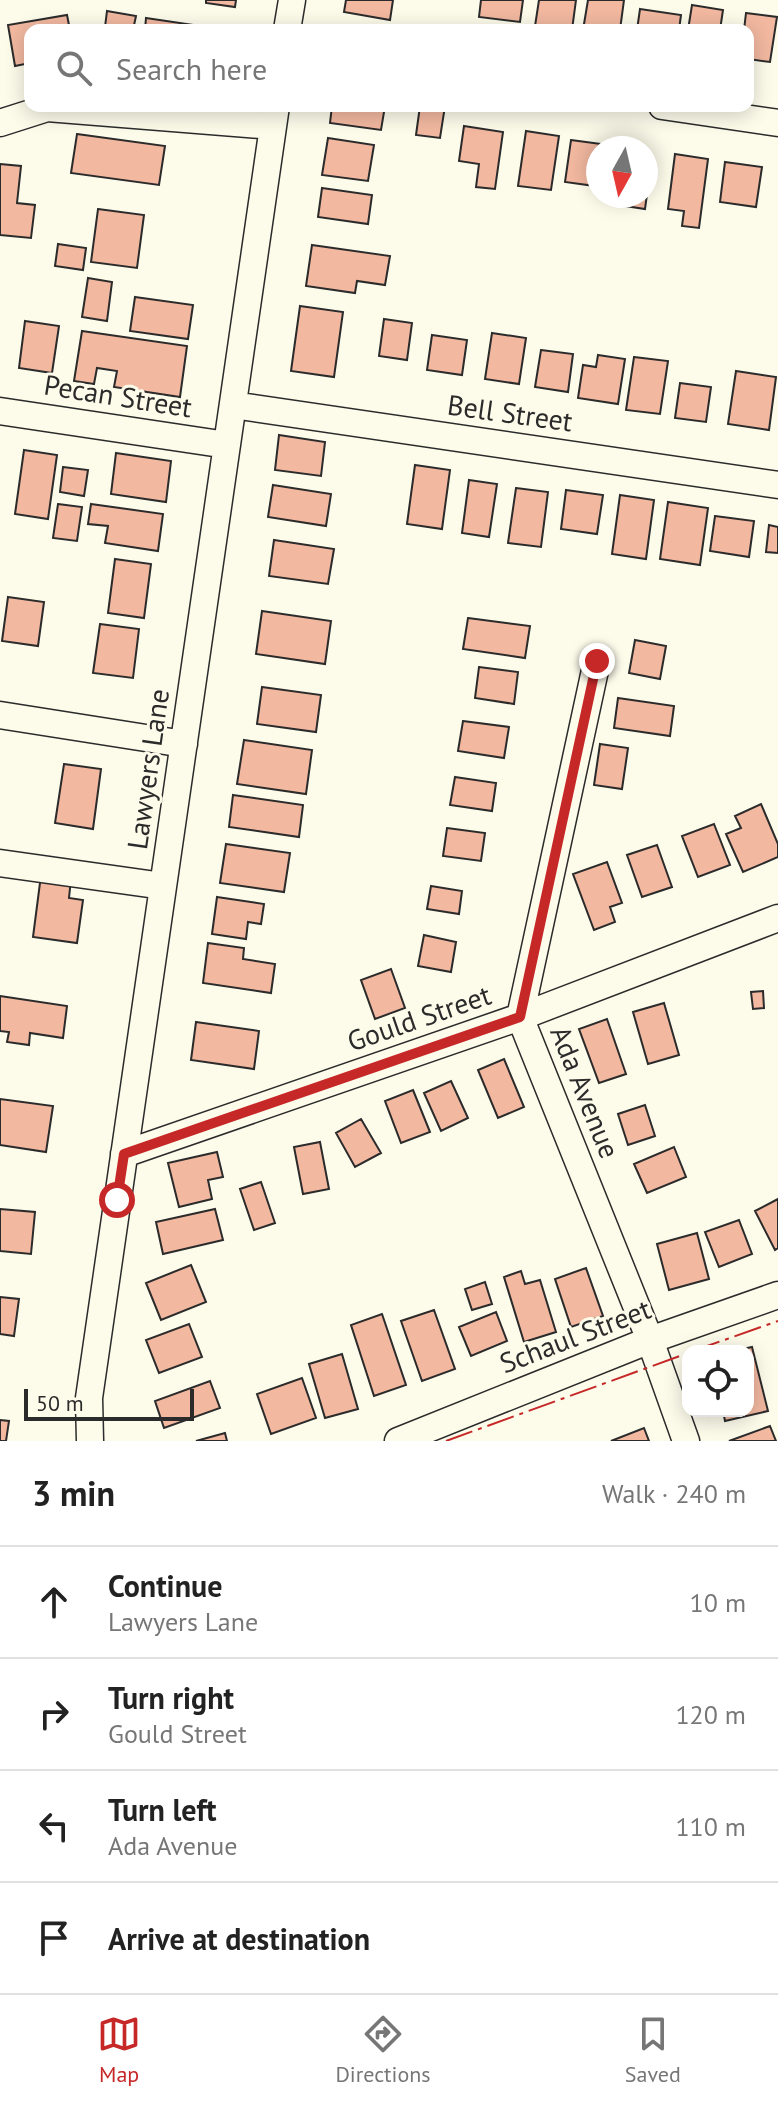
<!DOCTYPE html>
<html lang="en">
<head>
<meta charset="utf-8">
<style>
  :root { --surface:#fff; --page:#f2f2f2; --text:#222; --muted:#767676; --line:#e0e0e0; --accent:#c62828 }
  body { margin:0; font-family:"PT Sans",sans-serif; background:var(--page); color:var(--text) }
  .controls { position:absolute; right:24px; bottom:24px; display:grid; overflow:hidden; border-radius:16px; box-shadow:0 4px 20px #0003 }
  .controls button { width:72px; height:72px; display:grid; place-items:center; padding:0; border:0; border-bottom:2px solid var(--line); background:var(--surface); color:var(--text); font:40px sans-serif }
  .compass { position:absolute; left:586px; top:136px; width:72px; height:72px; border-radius:50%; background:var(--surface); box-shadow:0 4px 20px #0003; rotate:188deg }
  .scale { position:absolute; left:24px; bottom:20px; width:170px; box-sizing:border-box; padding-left:8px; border:4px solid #2b2b2b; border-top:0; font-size:22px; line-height:28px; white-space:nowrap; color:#2b2b2b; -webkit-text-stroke:6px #fdfbea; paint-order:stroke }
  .stop { position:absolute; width:24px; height:24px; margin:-18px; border:6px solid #c62828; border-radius:50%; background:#fff }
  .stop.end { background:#c62828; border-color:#fff; box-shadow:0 2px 8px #0008 }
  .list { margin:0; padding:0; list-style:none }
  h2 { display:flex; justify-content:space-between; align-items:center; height:104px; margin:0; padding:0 32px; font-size:34px }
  h2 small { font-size:26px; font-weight:400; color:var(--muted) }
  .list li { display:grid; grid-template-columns:52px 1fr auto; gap:24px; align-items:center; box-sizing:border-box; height:112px; padding:0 32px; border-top:2px solid var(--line) }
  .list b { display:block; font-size:30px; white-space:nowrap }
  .list p { margin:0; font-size:26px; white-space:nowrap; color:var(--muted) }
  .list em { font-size:26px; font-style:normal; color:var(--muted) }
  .icon { flex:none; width:44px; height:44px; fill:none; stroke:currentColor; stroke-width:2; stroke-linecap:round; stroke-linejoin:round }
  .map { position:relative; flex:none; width:778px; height:1441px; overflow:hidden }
  .search { position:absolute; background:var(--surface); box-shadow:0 4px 20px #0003; left:24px; right:24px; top:24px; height:88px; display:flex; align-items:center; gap:20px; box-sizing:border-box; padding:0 28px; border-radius:16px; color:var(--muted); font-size:30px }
  .sheet { height:552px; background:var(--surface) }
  nav { display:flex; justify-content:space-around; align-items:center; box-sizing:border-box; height:112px; border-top:2px solid var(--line); background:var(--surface); font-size:22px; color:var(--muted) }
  nav a { display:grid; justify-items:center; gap:4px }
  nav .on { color:var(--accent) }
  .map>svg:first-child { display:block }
  .building { fill:#f2b8a0; stroke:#2b2b2b; stroke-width:2 }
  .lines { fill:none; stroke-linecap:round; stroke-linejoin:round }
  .minor-casing { stroke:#2b2b2b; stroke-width:29 }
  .minor { stroke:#fdfbea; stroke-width:26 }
  .power { stroke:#c62828; stroke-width:2; stroke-dasharray:28 6 4 6; stroke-linecap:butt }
  .route { stroke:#c62828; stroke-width:10 }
  .labels { text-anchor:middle; stroke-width:6; stroke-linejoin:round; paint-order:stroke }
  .street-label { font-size:28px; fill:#2b2b2b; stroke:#fdfbea }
</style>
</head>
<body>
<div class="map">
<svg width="778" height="1441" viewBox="0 0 778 1441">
  <rect width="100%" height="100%" fill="#fdfbea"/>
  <path class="building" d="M206 0H236L235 7 206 3Z
    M346 0H393L390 20 344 12Z
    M481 0H523L520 22 479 17Z
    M539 0H576L572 30 535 26Z
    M588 0H624L620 30H583Z
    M692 5 723 10 720 30H688Z
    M640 9 681 15 679 30H637Z
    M107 11 136 16 133 30 105 27Z
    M746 13 777 17 770 62 748 59V30H744Z
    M67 15 70 30H30V63L15 66 8 25Z
    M146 18 221 29V30H145Z
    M332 106H385L381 130 330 123Z
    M420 106H445L440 138 416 135Z
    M464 126 503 132 495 189 476 187 479 164 459 161Z
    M526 131 559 136 551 190 518 186Z
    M77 134 165 146 159 185 71 173Z
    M328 138 374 145 368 181 322 175Z
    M571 140 601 144 598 148 595 186 565 182Z
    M675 154 708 159 699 228 682 226 684 211 668 209Z
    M646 157 652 158 645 209 612 204 613 196H646Z
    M725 162 762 167 756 207 720 202Z
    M0 164 21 166 17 203 35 205 31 238 0 235Z
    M322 188 372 195 368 224 318 217Z
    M98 209 144 215 137 268 91 262Z
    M58 244 86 248 83 270 55 266Z
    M312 245 390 256 385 285 357 281 355 293 306 286Z
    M88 278 112 282 107 321 82 317Z
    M135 297 193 305 188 339 130 331Z
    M300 306 343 312 334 377 291 371Z
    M384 319 412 323 407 360 379 356Z
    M25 321 59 326 52 373 19 368Z
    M82 331 187 346 180 397 114 387 117 371 97 368 94 384 74 381Z
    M492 333 526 338 519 384 485 379Z
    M432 335 467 340 462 375 427 370Z
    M541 350 573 354 568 392 535 387Z
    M598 355 625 359 618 404 578 398 583 365 596 367Z
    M634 357 668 361 660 414 626 410Z
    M736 371 776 377 769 430 728 424Z
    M680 383 711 387 706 422 675 418Z
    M279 435 325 442 321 476 275 470Z
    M24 450 57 455 48 519 15 514Z
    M116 453 171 461 166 502 111 494Z
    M415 465 450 470 442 529 407 524Z
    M63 467 88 470 84 496 60 492Z
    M469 480 497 484 489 537 462 533Z
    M273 485 331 494 326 526 268 517Z
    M516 488 548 492 541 547 508 543Z
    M566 490 603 495 597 534 561 529Z
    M620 495 654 500 646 559 612 554Z
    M668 502 708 508 700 565 660 559Z
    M58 504 82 507 77 541 53 538Z
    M91 504 163 514 158 551 105 543 108 526 88 524Z
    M715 516 754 521 749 557 710 551Z
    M769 525 778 527V553L766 552Z
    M274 540 334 549 328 584 269 576Z
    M115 559 151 564 144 618 108 613Z
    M8 597 44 602 38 646 2 641Z
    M262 611 331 621 325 664 256 654Z
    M468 618 530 626 525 658 463 649Z
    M100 624 139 629 133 678 93 673Z
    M635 640 666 646 660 679 629 673Z
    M479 667 518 672 514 704 475 698Z
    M262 687 321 695 316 732 257 724Z
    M618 698 674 706 670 736 614 728Z
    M463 721 509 727 504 758 458 751Z
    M244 740 312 750 306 794 237 784Z
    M600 744 628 748 622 789 594 785Z
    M64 764 101 769 93 829 55 823Z
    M455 777 496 783 492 811 450 805Z
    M233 795 303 805 299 837 229 827Z
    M761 804 778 844V857L743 872 726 834 741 828 735 816Z
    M714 824 730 865 698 877 682 836Z
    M447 828 485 833 481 861 443 856Z
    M226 844 290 853 284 892 220 883Z
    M657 845 672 887 642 897 627 855Z
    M607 862 622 903 610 907 615 922 594 930 573 874Z
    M41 875 71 879 69 898 83 900 77 943 33 937Z
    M431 886 462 891 459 914 427 909Z
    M217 897 264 904 261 924 248 922 246 939 212 934Z
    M424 935 456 942 451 972 418 966Z
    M208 943 244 948 243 959 275 964 271 993 203 983Z
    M391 969 405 1008 375 1019 361 980Z
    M763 991 764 1008 753 1009 751 992Z
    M0 996 67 1006 63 1038 30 1033 29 1045 7 1042 9 1032 0 1031Z
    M664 1003 679 1055 648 1064 633 1012Z
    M607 1019 626 1074 599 1083 579 1029Z
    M196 1022 259 1031 254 1069 191 1060Z
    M504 1059 524 1107 498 1118 478 1070Z
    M451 1081 468 1118 441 1131 424 1093Z
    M413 1090 430 1132 401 1143 385 1101Z
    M0 1099 53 1106 46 1152 0 1145Z
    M645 1105 655 1136 628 1145 618 1114Z
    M361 1119 381 1153 355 1167 336 1133Z
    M320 1142 329 1189 303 1194 294 1147Z
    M674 1147 686 1177 647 1193 634 1164Z
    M217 1152 223 1177 208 1180 212 1199 179 1207 168 1163Z
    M261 1182 275 1223 254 1230 240 1189Z
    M778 1199V1248L775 1250 755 1211Z
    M0 1209 35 1212 31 1254 0 1251Z
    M215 1209 223 1240 163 1254 156 1222Z
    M739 1220 752 1254 719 1267 705 1232Z
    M697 1233 709 1279 669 1290 657 1244Z
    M191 1265 206 1302 161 1320 146 1283Z
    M586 1268 603 1316 571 1327 555 1279Z
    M521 1271 525 1284 540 1280 556 1332 524 1342 504 1277Z
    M485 1282 492 1304 472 1310 465 1289Z
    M0 1297 19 1299 14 1336 0 1334Z
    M434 1310 455 1369 422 1381 401 1321Z
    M496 1312 507 1341 471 1356 459 1327Z
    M382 1314 406 1385 374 1396 351 1325Z
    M189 1324 202 1357 159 1373 146 1340Z
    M752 1347 768 1411 725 1421 723 1411H748V1351H734Z
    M342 1354 358 1409 325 1418 309 1364Z
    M302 1378 316 1418 271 1434 257 1394Z
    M210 1381 220 1408 164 1428 155 1401Z
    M0 1420 9 1421 6 1441H0Z
    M770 1426 776 1441H729Z
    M644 1428 649 1441H611Z
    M225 1433 227 1441H196Z"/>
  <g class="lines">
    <defs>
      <path id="minor" d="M287 30 292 0
        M662 106 778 123
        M0 123 47 108 273 126
        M233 405 778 485
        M0 411 227 445
        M597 661 520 1017 650 1340 686 1441
        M0 715 184 744
        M0 863 163 886
        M124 1154 520 1017 778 918
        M90 1441 89 1398 276 106
        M398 1441 650 1340 778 1295"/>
    </defs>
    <use href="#minor" class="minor-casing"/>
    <use href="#minor" class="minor"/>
    <path class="power" d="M693 1351 778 1321
      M446 1441 688 1353"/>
  </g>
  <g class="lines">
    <path class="route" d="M117 1200 124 1154 520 1017 597 661"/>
  </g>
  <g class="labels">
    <g class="street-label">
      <text transform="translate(118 396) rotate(9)" y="10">Pecan Street</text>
      <text transform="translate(510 413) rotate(8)" y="10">Bell Street</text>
      <text transform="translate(148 769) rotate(-82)" y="10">Lawyers Lane</text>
      <text transform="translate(419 1018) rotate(-19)" y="10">Gould Street</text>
      <text transform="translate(585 1092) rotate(68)" y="10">Ada Avenue</text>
      <text transform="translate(575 1336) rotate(-21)" y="10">Schaul Street</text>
    </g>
  </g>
</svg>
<div class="controls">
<button><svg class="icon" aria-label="locate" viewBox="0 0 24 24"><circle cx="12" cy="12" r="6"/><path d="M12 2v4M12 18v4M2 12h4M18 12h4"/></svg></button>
</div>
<svg class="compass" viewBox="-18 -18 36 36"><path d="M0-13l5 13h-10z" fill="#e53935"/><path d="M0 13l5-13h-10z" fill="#767676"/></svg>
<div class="scale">50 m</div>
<div class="stop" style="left:117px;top:1200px"></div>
<div class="stop end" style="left:597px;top:661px"></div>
<div class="search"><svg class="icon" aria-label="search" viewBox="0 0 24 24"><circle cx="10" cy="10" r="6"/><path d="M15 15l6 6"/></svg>Search here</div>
</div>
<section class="sheet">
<h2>3 min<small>Walk · 240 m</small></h2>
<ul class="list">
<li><svg class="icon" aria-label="ahead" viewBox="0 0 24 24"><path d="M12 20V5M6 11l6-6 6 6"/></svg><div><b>Continue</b><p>Lawyers Lane</p></div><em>10 m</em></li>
<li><svg class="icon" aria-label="right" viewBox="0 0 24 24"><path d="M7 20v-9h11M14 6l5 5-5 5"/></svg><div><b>Turn right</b><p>Gould Street</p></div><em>120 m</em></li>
<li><svg class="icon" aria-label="left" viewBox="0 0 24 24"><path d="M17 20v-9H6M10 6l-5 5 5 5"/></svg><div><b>Turn left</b><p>Ada Avenue</p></div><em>110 m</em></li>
<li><svg class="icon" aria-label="arrive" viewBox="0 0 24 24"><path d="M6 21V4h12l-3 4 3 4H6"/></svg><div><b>Arrive at destination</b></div></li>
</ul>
</section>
<nav>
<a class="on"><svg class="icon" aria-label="map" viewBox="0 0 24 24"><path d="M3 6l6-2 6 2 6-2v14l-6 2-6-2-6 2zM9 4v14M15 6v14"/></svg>Map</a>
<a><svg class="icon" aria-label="directions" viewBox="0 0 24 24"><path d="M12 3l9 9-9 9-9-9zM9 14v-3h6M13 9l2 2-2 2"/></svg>Directions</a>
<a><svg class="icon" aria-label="saved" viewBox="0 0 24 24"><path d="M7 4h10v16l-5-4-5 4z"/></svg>Saved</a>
</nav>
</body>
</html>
